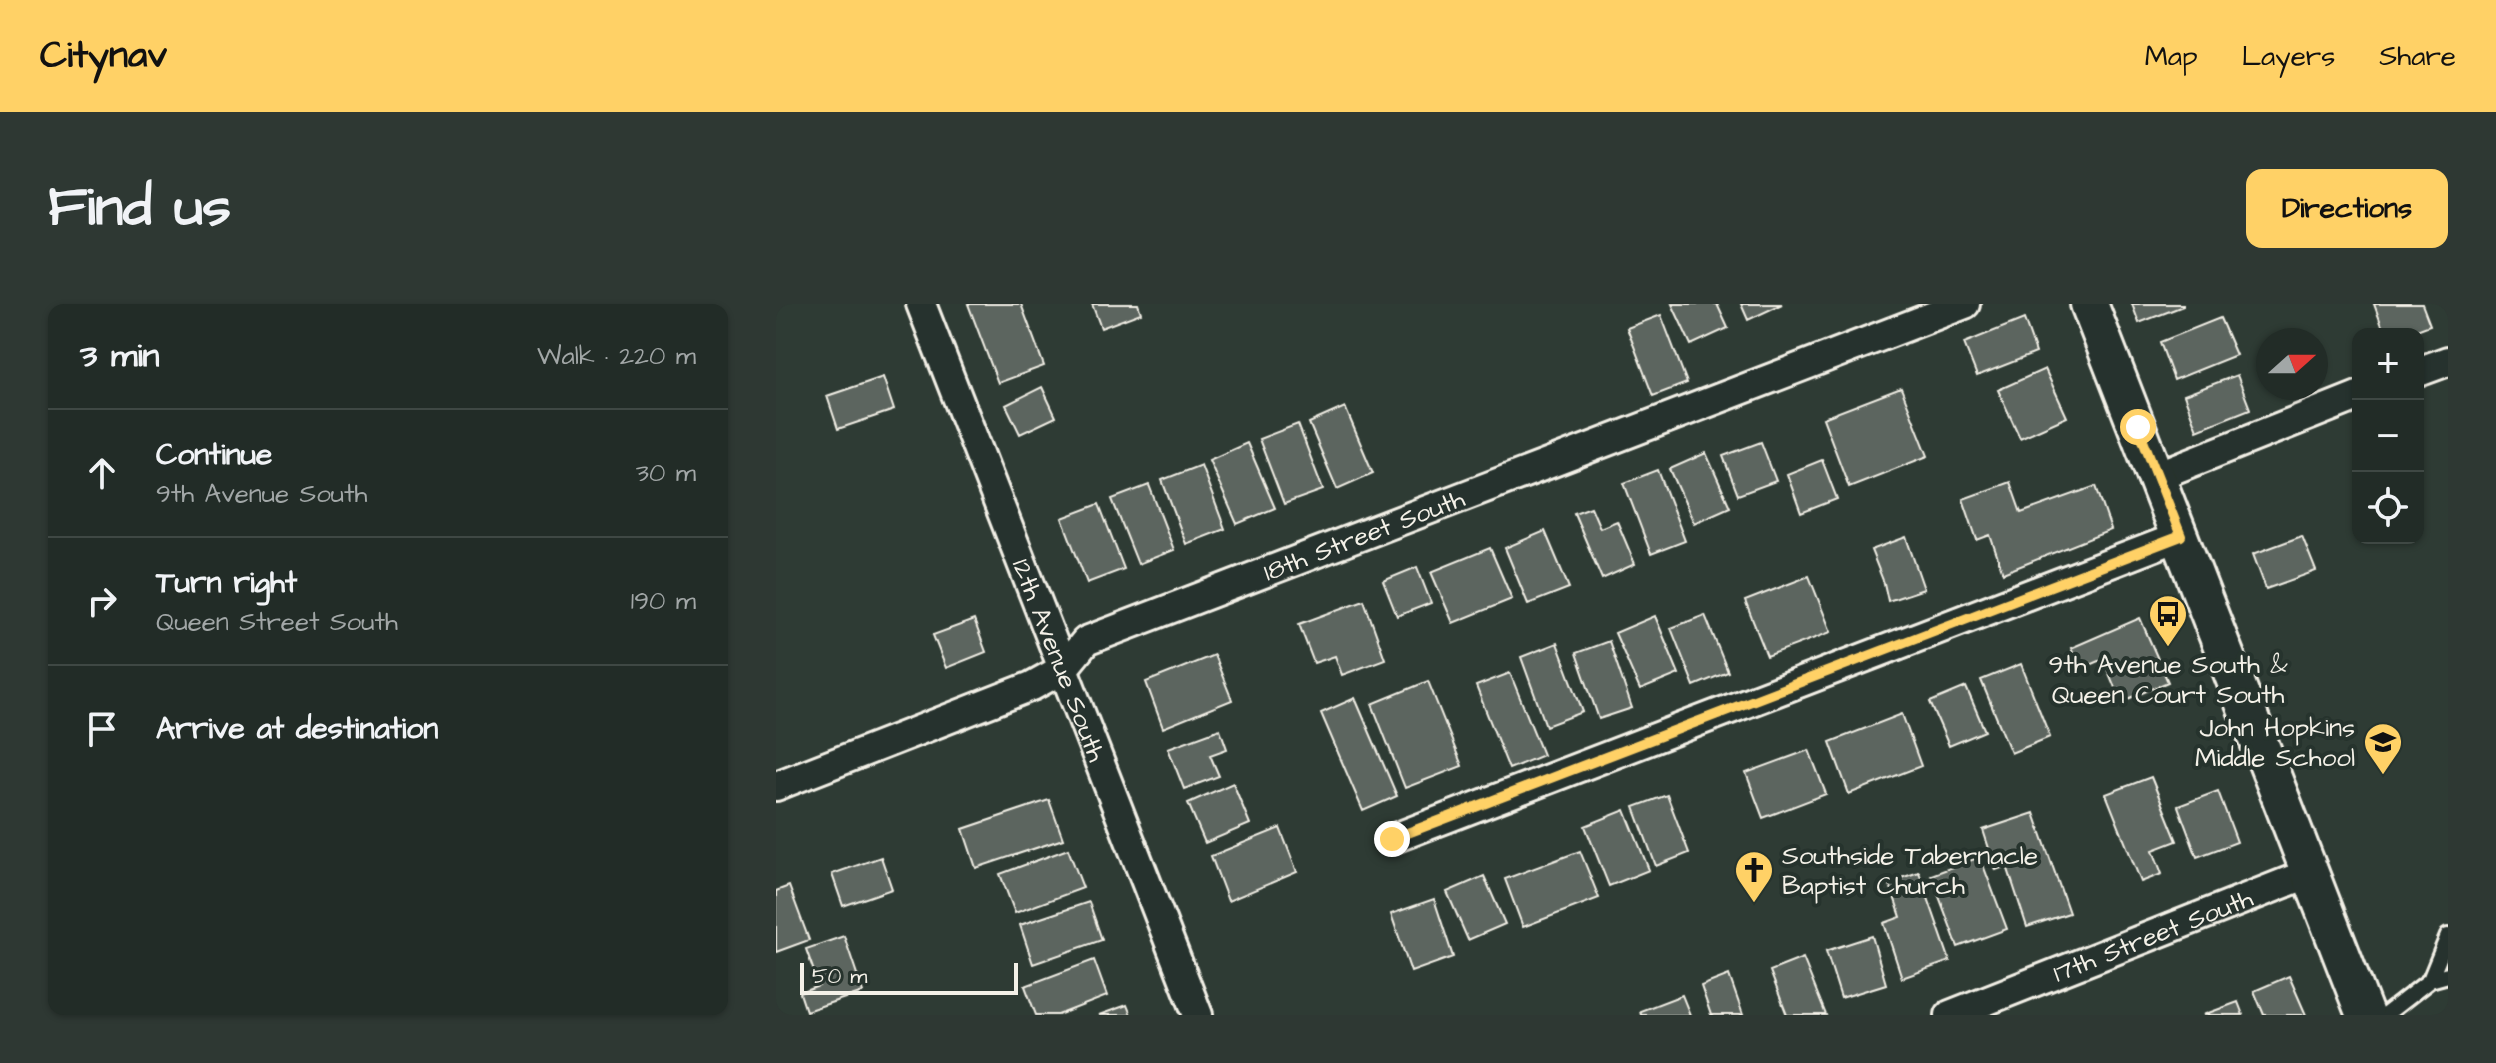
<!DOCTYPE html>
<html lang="en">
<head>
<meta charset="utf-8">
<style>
  :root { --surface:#222c27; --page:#2e3833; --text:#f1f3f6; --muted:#a2a7a7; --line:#3f4844; --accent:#ffd166 }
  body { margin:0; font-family:"Architects Daughter",sans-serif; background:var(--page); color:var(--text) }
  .controls { position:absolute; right:24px; top:24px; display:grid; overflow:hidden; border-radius:16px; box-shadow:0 2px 6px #0004 }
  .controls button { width:72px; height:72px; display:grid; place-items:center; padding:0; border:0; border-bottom:2px solid var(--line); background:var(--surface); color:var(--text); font:40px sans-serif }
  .compass { position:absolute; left:1480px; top:24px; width:72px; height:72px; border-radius:50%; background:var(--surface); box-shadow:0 2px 6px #0004; rotate:69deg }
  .scale { position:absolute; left:24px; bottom:20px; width:218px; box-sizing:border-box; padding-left:8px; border:4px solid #f4f1e8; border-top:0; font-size:22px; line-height:28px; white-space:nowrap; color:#f4f1e8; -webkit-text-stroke:6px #26332d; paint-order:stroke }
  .stop { position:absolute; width:24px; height:24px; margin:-18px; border:6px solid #ffd166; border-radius:50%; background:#fff }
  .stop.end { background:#ffd166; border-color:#fff; box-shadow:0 2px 8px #0008 }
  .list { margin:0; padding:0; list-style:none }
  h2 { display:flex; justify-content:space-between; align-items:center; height:104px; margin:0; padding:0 32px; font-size:34px }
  h2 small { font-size:26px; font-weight:400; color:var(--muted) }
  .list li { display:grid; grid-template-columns:52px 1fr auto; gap:24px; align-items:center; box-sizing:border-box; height:128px; padding:0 32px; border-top:2px solid var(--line) }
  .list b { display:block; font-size:30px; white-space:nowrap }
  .list p { margin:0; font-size:26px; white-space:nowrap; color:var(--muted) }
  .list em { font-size:26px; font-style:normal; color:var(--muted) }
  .icon { flex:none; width:44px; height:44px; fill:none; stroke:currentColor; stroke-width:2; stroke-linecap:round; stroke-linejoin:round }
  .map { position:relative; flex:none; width:1672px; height:711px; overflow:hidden; border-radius:16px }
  header { display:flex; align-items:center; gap:48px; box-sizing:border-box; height:112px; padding:0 40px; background:var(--accent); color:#111 }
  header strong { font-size:38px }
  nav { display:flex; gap:44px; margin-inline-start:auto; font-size:28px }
  .intro { display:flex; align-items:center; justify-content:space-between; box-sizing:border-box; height:192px; padding:0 48px }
  h1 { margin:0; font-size:56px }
  .button { padding:20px 36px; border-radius:16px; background:var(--accent); color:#111; font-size:28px; font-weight:700 }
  main { display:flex; gap:48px; padding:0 48px }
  aside { flex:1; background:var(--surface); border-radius:16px; box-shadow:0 2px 6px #0004 }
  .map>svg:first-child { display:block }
  .building { fill:#5c655e; stroke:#f4f1e8; stroke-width:2 }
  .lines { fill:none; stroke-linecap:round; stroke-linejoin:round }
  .service-casing { stroke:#f4f1e8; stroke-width:20 }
  .minor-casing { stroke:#f4f1e8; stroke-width:34 }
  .tertiary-casing { stroke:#f4f1e8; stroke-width:42 }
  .service { stroke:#26332d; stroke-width:14 }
  .minor { stroke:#26332d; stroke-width:28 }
  .tertiary { stroke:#26332d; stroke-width:36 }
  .route { stroke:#ffd166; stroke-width:10 }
  .labels { text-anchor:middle; stroke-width:8; stroke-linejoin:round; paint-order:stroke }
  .street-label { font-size:26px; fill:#f4f1e8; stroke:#26332d }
  .poi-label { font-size:26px; fill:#f4f1e8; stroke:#26332d }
</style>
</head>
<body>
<header>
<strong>Citynav</strong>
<nav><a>Map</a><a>Layers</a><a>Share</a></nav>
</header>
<div class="intro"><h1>Find us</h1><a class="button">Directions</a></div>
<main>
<aside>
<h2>3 min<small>Walk · 220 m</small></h2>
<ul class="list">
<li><svg class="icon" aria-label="ahead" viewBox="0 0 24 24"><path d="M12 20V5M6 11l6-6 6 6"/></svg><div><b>Continue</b><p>9th Avenue South</p></div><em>30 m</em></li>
<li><svg class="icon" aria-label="right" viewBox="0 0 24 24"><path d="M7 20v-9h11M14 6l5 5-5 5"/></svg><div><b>Turn right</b><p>Queen Street South</p></div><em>190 m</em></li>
<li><svg class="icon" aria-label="arrive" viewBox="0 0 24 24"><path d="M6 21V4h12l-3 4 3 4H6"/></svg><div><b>Arrive at destination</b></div></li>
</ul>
</aside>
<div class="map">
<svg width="1672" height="711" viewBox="0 0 1672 711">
  <rect width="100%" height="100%" fill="#2e3b34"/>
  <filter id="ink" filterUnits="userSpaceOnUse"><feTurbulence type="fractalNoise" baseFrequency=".0125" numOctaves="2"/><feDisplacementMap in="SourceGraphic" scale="16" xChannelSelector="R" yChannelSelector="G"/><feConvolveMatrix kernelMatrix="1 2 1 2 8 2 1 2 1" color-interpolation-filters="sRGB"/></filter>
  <g filter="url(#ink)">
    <path class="building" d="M192 0H245L268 62 222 79Z
      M316 0H362L365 9 325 24Z
      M896 0H941L952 24 915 41Z
      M965 0H1006L972 16Z
      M1356 0H1407V2L1363 19Z
      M1598 0H1646L1654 21 1630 30H1609Z
      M885 11 911 79 877 92 851 24Z
      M1444 14 1460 51 1398 76 1384 38Z
      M1248 15 1260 49 1201 72 1188 39Z
      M1269 65 1291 113 1244 134 1222 86Z
      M1461 71 1474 105 1421 126 1408 91Z
      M107 73 118 106 62 125 51 92Z
      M266 83 280 113 244 130 230 101Z
      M1125 84 1152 152 1073 183 1047 114Z
      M569 103 597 169 561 185 533 119Z
      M522 120 547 186 508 200 483 135Z
      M985 138 1000 177 962 191 947 152Z
      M471 139 499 204 461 220 433 156Z
      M930 149 954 203 918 219 894 165Z
      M1046 156 1061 195 1025 209 1011 170Z
      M425 161 449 225 410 240 386 176Z
      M882 166 909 237 875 250 848 179Z
      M1234 178 1245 209 1320 182 1335 226 1227 269 1214 231 1201 236 1187 195Z
      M373 181 398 246 362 260 336 195Z
      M323 200 348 265 311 279 286 214Z
      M815 203 824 224 841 217 859 260 826 275 798 209Z
      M769 227 793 284 752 300 729 244Z
      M1526 232 1540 267 1490 285 1477 250Z
      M1130 233 1148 285 1112 297 1108 279 1095 246Z
      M714 244 736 295 677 319 655 268Z
      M641 263 655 299 621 312 607 277Z
      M1033 272 1055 328 991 352 969 297Z
      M588 296 609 355 566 371 559 352 538 359 523 320Z
      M929 311 952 368 918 382 895 324Z
      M879 312 903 370 864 386 839 329Z
      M1364 314 1392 378 1345 398 1327 355 1304 365 1295 344Z
      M198 316 210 348 170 364 157 331Z
      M833 337 856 404 823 415 800 349Z
      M781 339 807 408 770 422 745 353Z
      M438 351 456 396 387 424 370 378Z
      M1245 360 1274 433 1235 449 1205 376Z
      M734 369 767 451 733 465 700 382Z
      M652 377 686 462 629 484 596 400Z
      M1190 383 1209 427 1173 442 1154 398Z
      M579 394 621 492 587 507 545 409Z
      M1126 410 1145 462 1073 490 1054 438Z
      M444 425 451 445 434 451 443 472 408 485 392 444Z
      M1033 446 1050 490 987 514 970 469Z
      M1375 473 1401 537 1377 546 1386 570 1365 578 1330 490Z
      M457 479 474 520 429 539 412 499Z
      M1442 487 1461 538 1421 553 1402 502Z
      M891 491 913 549 880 562 858 503Z
      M273 496 287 535 200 564 187 525Z
      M849 506 873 566 833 582 809 522Z
      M1258 509 1293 609 1251 623 1231 562 1220 566 1207 526Z
      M504 524 521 568 452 597 435 552Z
      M292 545 307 584 239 609 224 570Z
      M804 547 823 594 747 623 729 575Z
      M105 553 116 585 67 602 56 570Z
      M1204 553 1231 625 1182 643 1155 571Z
      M1143 568 1174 657 1126 674 1108 619 1125 613 1113 578Z
      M708 572 729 620 692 636 671 588Z
      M13 582 33 636 0 648V587Z
      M658 595 677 653 635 668 615 610Z
      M313 598 326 636 257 660 244 621Z
      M68 632 87 688 30 707 24 689 43 682 30 645Z
      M1096 632 1110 680 1065 694 1050 647Z
      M1027 654 1050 711H1011L994 667Z
      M318 656 331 692 282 711H260L249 682Z
      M953 671 967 711H935L925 682Z
      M1513 672 1530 711H1488L1478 687Z
      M906 691 914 711H865L864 707Z
      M1462 698 1467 711H1427Z
      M351 701 355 711H323Z"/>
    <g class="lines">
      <defs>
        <path id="service" d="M1654 676 1672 632
          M1609 711 1654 676 1672 671"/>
        <g id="minor">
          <path id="s1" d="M145 0 422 711"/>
          <path d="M1642 68 1672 57"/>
          <path d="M1381 172 1582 92"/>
          <path id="s2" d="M0 482 256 382 287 365 310 337 1189 0"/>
          <path d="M616 535 1405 232"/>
          <path id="s3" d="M1174 711 1534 569"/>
        </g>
        <path id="tertiary" d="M1313 0 1589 711"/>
      </defs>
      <use href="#service" class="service-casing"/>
      <use href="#minor" class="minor-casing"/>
      <use href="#tertiary" class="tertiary-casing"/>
      <use href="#service" class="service"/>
      <use href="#minor" class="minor"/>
      <use href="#tertiary" class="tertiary"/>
    </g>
  </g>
  <g class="lines" filter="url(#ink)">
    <path class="route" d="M616 535 1405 232 1362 123"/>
  </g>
  <defs>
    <symbol id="bus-pin" viewBox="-11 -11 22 30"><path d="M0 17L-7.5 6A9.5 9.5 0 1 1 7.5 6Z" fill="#ffd166" stroke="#26332d"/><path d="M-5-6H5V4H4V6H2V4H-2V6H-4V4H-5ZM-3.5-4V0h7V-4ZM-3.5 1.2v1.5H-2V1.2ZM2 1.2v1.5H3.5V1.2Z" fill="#111"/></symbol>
    <symbol id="school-pin" viewBox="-11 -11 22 30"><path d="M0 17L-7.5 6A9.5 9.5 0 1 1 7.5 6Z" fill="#ffd166" stroke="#26332d"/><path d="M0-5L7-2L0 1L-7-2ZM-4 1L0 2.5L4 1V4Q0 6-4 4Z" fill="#111"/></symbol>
    <symbol id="church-pin" viewBox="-11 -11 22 30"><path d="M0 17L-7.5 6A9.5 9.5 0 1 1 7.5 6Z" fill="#ffd166" stroke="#26332d"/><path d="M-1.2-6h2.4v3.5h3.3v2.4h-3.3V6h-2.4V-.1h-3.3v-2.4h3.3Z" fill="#111"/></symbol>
  </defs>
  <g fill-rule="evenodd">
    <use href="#bus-pin" x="1370" y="288" width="44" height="60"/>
    <use href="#school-pin" x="1585" y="416" width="44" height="60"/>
    <use href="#church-pin" x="956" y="544" width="44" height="60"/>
  </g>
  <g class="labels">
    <g class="street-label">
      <text dy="9" stroke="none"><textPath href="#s2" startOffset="644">18th Street South</textPath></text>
      <text dy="9" stroke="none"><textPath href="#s1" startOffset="382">12th Avenue South</textPath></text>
      <text dy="9" stroke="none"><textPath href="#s3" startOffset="218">17th Street South</textPath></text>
    </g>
    <g class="poi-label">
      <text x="1392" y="369">9th Avenue South &amp;<tspan x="1392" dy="30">Queen Court South</tspan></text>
      <text x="1579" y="432" text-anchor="end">John Hopkins<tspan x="1579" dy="30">Middle School</tspan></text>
      <text x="1006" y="560" text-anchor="start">Southside Tabernacle<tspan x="1006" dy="30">Baptist Church</tspan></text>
    </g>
  </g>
</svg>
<div class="controls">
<button>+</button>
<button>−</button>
<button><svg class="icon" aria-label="locate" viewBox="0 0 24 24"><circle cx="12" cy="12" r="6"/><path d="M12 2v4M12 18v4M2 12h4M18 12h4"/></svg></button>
</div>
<svg class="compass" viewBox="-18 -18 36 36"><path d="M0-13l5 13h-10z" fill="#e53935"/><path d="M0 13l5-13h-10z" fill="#a2a7a7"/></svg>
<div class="scale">50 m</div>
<div class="stop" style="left:1362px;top:123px"></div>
<div class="stop end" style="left:616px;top:535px"></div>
</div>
</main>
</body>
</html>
